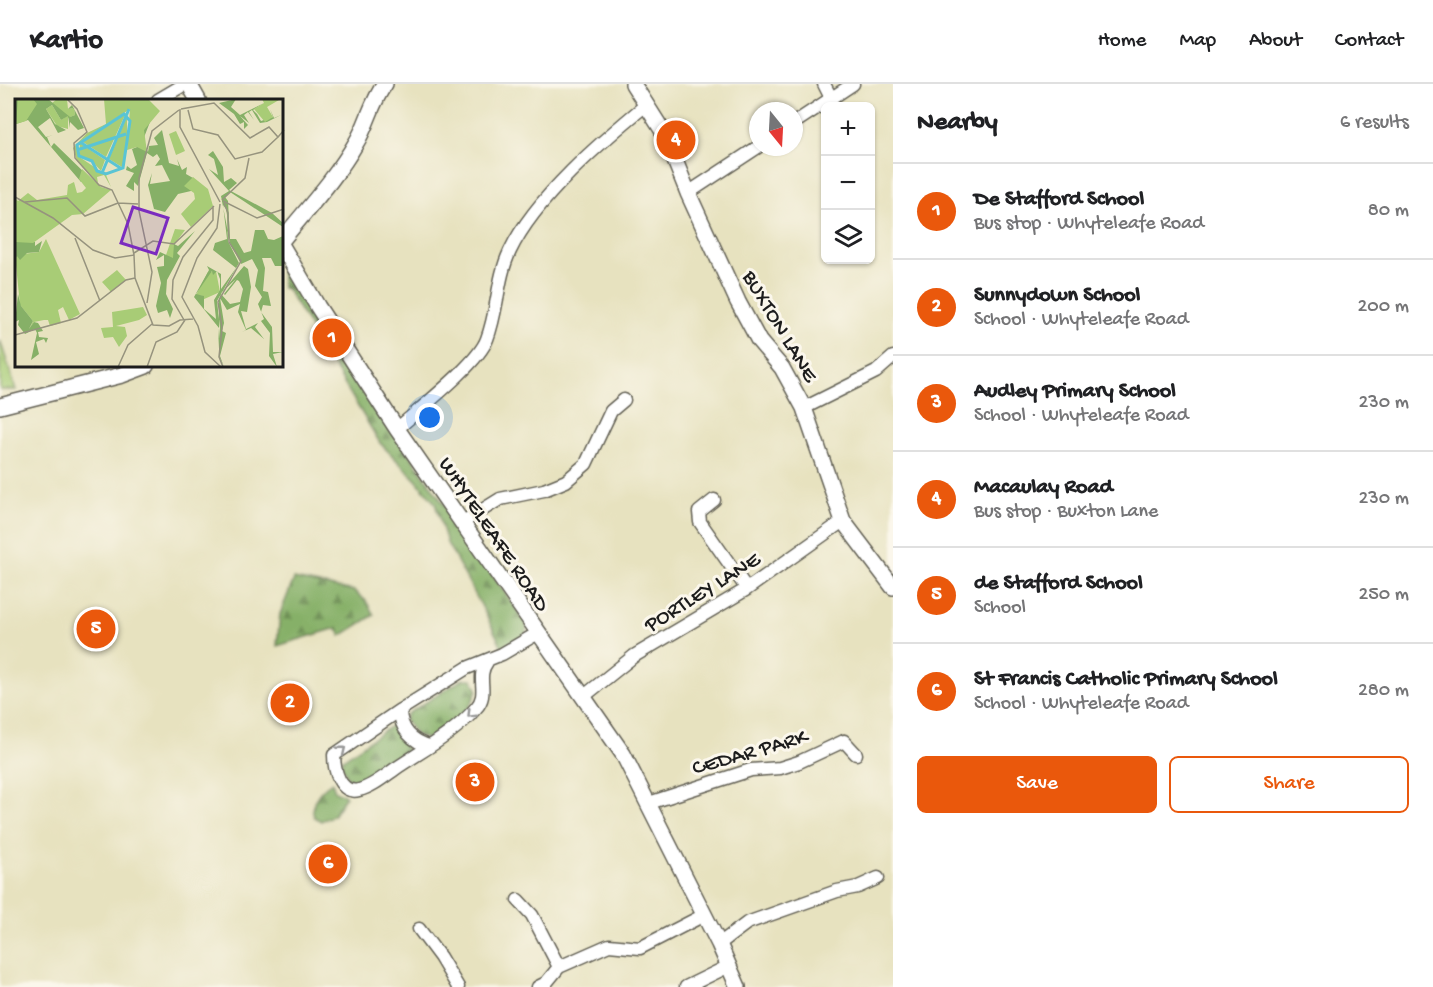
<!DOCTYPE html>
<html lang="en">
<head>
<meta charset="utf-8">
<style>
  :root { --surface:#fff; --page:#f2f2f2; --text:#202124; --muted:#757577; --line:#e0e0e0; --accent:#ea580c }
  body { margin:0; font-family:"Gochi Hand",sans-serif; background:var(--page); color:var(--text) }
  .controls { position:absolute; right:18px; top:18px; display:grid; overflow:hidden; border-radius:9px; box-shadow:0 2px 4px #0004 }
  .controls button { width:54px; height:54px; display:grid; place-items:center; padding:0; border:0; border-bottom:2px solid var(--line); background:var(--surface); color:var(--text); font:30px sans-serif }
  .compass { position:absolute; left:749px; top:18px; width:54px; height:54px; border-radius:50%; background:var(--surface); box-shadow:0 2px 4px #0004; rotate:162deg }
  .you { position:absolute; left:430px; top:334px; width:21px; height:21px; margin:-15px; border:4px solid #fff; border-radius:50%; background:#1a73e8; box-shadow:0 0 0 9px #1a73e833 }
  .badge { display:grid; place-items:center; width:39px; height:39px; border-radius:50%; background:var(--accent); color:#fff; font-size:20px; font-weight:700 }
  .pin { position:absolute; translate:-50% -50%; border:3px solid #fff; box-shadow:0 2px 6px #0006 }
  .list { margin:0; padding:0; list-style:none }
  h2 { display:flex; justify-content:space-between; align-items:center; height:78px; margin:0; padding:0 24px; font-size:26px }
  h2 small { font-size:20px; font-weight:400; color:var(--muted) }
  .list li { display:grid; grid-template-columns:39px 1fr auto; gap:18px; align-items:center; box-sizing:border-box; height:96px; padding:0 24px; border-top:2px solid var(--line) }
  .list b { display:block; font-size:22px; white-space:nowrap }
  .list p { margin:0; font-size:20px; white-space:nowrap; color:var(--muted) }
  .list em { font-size:20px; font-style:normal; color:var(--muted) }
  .actions { display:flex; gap:12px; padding:18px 24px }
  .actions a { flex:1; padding:14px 0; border:2px solid var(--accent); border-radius:9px; text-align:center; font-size:21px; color:var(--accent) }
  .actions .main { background:var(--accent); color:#fff }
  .icon { flex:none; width:33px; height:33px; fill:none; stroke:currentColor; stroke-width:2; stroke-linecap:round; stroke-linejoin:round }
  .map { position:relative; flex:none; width:893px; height:903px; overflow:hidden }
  header { display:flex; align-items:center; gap:36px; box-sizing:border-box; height:84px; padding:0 30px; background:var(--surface); border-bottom:2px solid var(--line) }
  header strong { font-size:28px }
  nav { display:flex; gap:33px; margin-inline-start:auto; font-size:21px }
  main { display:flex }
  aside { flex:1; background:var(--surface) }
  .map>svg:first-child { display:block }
  .grass { fill:url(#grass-tufts); stroke:#627449; stroke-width:1.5 }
  .forest { fill:url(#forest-firs); stroke:#516642; stroke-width:1.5 }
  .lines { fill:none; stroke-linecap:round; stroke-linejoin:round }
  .minor-casing { stroke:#636155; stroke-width:15 }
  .tertiary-casing { stroke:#636155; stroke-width:18 }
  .minor { stroke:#fff; stroke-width:12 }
  .tertiary { stroke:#fff; stroke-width:15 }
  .oneway { stroke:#999 }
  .labels { text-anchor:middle; stroke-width:6; stroke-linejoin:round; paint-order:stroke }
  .street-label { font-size:22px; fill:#1c1c1c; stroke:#fbf7ec }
  .inset-river { fill:none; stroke:#5ac4d4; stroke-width:3 }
  .inset-road { fill:none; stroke:#96937e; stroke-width:1.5 }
  .view { fill:#7b2cbf; fill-opacity:0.15; stroke:#7b2cbf; stroke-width:3 }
  .inset-edge { fill:none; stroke:#1c1c1c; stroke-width:3 }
</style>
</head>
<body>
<header>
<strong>Kartio</strong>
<nav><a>Home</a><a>Map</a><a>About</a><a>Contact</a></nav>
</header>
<main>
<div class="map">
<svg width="893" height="903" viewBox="0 0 893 903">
  <defs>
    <pattern id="grass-tufts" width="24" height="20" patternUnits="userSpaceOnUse" patternTransform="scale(1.5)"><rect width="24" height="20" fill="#a8cc76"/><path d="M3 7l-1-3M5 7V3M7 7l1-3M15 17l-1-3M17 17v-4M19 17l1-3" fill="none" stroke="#90af66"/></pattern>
    <pattern id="forest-firs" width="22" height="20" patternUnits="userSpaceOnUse" patternTransform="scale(1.5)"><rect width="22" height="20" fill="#86b067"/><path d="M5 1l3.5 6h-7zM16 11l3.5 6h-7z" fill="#6d8e54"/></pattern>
  </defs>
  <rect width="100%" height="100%" fill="#fbf7ec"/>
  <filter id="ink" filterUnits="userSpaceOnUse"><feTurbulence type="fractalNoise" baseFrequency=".0167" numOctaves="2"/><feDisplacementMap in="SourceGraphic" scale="12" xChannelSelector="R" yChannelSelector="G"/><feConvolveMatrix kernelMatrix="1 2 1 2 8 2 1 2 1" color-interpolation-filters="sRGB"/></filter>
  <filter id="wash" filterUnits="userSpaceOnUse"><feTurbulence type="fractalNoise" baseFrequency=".008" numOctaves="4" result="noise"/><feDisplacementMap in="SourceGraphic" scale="24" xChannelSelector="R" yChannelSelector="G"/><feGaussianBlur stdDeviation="1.35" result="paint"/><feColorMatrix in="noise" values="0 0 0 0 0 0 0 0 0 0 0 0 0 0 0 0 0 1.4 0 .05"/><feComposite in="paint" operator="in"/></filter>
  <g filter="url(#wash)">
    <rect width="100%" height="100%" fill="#e7e2bf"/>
    <path class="grass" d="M0 256 16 306H0Z"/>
    <path class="forest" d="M287 186 346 278 527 541 526 551 502 563 481 521 447 459 435 419 417 397 380 359 287 205 282 204V187Z
      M294 495 354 507 366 517 374 531 341 552 337 544 277 562 280 530Z
      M463 595H472L477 605C470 632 449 641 427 655L416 651 405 636 407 630Z
      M391 642H395L397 652 405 660 408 667 361 696 350 698 341 680 343 675Z
      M332 698 335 707 346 712 333 732 321 737 314 733C310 718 320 706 332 698Z"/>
  </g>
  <g filter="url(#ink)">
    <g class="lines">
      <defs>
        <path id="minor" d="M824 0 831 14
          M158 16 185 0
          M794 39 853 0
          M688 109 758 63
          M804 324 876 288 893 273
          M397 345C419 325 478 280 487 255 498 227 497 194 510 167 535 114 602 57 647 20
          M714 416 699 428 700 438 747 505
          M463 438 500 415 544 406 566 397 586 380 611 327 624 316
          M583 613 634 572 747 505 843 437
          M400 626 334 671C334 686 340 711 359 706 372 703 385 692 395 685 423 666 454 650 476 624 490 609 475 594 487 578
          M430 662C412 658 400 645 400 626L467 584 502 570 538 549
          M649 719 751 686 780 684 799 678 844 657 856 670
          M518 816 532 831 559 883
          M419 845 440 873 458 903
          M719 860 747 839 837 807 858 803 878 794
          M538 903 546 899 559 883 609 861 640 864 704 831
          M686 903 729 882"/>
        <path id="tertiary" d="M189 0 198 16
          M633 0 664 49 688 109 738 218 759 257 782 284 804 324 843 437 893 503
          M282 156C307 125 336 94 356 59 368 40 371 18 385 0
          M282 162 318 223 397 345 623 670 719 860 738 903
          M0 322 122 291 146 282"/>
      </defs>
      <use href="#minor" class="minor-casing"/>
      <use href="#tertiary" class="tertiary-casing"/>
      <use href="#minor" class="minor"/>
      <use href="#tertiary" class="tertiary"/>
    </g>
    <defs><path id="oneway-chevron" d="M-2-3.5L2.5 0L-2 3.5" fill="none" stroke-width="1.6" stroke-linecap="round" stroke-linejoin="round" transform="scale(1.5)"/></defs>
    <g class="oneway">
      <use href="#oneway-chevron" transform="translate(471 630) rotate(135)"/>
      <use href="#oneway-chevron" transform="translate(342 666) rotate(-39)"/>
    </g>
  </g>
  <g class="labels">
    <g class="street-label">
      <text transform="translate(782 241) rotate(59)" y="8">BUXTON LANE</text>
      <text transform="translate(496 449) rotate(56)" y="8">WHYTELEAFE ROAD</text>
      <text transform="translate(701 506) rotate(-32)" y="8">PORTLEY LANE</text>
      <text transform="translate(749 666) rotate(-16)" y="8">CEDAR PARK</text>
    </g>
  </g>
  <g transform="translate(15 15)">
    <rect width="268" height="268" fill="#e7e2bf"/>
    <path d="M42 0H52L53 10 59 9 60 16 53 19V30L42 27 31 10 37 6 46 21 52 17 37 4ZM110 16 91 58 68 43 102 18ZM112 17V50L107 68 94 60ZM65 44 90 61 86 72 77 62 64 56ZM160 130 170 131 159 146V159H155L151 156ZM31 140 65 215 54 221 48 208 43 211 46 224 35 227 33 221H29L19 223 14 231 18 222 5 206 0 156 24 153ZM201 172 205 193 187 201 188 197 181 196 193 173Z" fill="#a8cc76"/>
    <path d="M0 0H33L55 18 60 16 59 9 53 10 57 6 69 29 63 31 55 23V29L52 31 55 29 53 17 46 21 37 6 31 10 40 25 51 31 43 34 35 19 23 28 31 38 38 36 32 38 36 48 39 44 74 78 66 83 13 21 1 25 0 47ZM126 0H129L123 31 127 41 130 26 135 23 128 41 133 53 134 47 143 46 139 39 147 31 154 64 164 67 162 60 167 71 172 68 171 75 178 79 176 92 163 95 150 113 139 110 133 86 137 74 135 85 155 82 147 66 140 67 145 60 142 55 138 58 132 54 123 87 119 83V92L111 87 119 74 111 71 112 67 116 70 122 66 117 50 122 48 124 8ZM221 0 216 8 225 16 249 4 254 9 249 4 238 11 242 15 246 22 258 18 255 10 259 19 266 16 252 23 245 24 237 11 234 13 239 21 233 13 229 16 234 24 225 17 233 26 229 30V23L225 25 219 15 204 4ZM198 52 208 68 209 83 216 79 222 84 214 91 257 114 268 124V128L215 93 210 98 213 102 215 140H221L229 154 236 152 240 131H249L253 140 259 141 268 137V167H260L256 159H247L250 169 248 192 253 193 256 207 248 206 246 213 257 228 258 253H268L258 255 262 268 254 257 255 234 246 222 249 220 243 205 247 198 240 187 243 171 237 160 226 165 215 144 206 97 214 92 194 70 203 76 199 60 193 56ZM208 106 211 110 212 116 213 142 224 164 202 202 205 229 203 250 204 229 179 198 194 171 192 167 206 175V190L221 169 198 151 200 144 212 140ZM197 172 198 176 202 172 205 180V191L199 201 201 220 189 210V197L181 195ZM180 132 162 154 165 157 152 181 151 195 158 210 155 219 152 211 143 214 141 207 146 184 142 168 149 167V156L141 161 145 153 158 159 159 145 163 147ZM0 142 20 143V147L27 142 24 153 12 154 5 161 2 157 0 160ZM229 167 233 170 236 188 232 213 226 212 231 230 243 224 240 228 249 240 236 229 227 233 231 231 223 213 225 205 212 211 205 199 209 224 207 232 211 234 205 257 209 268 204 257V200L206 195 215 205 225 203 228 190 224 182 222 181 210 196 209 195 221 180 206 194ZM3 195 6 207 18 222 14 230 19 223 23 224 28 232 23 233 24 238 33 239 31 244 29 240 21 243 24 255 16 261 22 234 20 230 10 235 3 226 4 221 0 223Z" fill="#86b067" fill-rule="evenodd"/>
    <path d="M3 0H18L22 5 11 22 1 25ZM89 0H133L145 12 129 31 132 53 122 48 112 51 115 10 63 44V57L91 76 96 88 89 76 82 78 83 84 62 62 58 49 72 34 91 25ZM247 0 264 1 252 8 258 18 250 23 239 10 249 4ZM161 32 170 52 161 56 154 35ZM67 70 86 88 96 91 68 115 57 116 18 144 0 143V99L3 102 13 94 22 101 52 96 53 86 59 83 62 94 67 93 71 89 64 80ZM178 78 193 90 198 107 176 128 166 115 180 100 179 94 169 87ZM102 171 111 181 96 193 87 183ZM128 208 132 216 124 221 101 227 110 228 112 237 104 248 98 238 89 239 86 229 98 228 97 213Z" fill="#a8cc76"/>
    <path class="inset-river" d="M109 15 115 22 108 69 91 75 82 72 77 62 64 57 62 46ZM65 43 107 70M62 51 111 35M87 74 114 10"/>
    <path class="inset-road" d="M52 0 62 10 72 33 59 44 60 59 84 86 97 91 113 125 119 156M165 10V28L205 103M166 10 199 4 235 39 254 28 263 38 269 31M173 11 178 30 203 36 220 60 247 53 263 38M0 98 38 119 78 151 100 159 119 156 120 179 138 226 154 227 165 221 178 220M207 101 230 79 234 59M208 102 242 119 269 110M10 103 52 99 70 117 103 104M103 104 123 105M205 105 202 129 182 159 167 198 183 227 190 253 206 268M60 139 85 202M119 154 138 142 159 145 199 107M132 204 137 173 124 112V79L137 32 164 11M169 221 157 200 158 181 168 158 198 121V107M0 236 62 219 111 181 120 179M103 268 113 246 137 225M132 268 141 243 162 233 170 221M208 268 204 258 207 229 203 203 226 162 214 143 213 114 209 104"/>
    <path class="view" d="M118 108 153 119 141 155 106 144Z"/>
    <rect width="268" height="268" class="inset-edge"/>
  </g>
</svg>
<div class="controls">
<button>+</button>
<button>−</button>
<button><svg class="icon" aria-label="layers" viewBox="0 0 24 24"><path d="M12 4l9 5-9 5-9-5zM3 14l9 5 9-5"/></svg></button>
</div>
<svg class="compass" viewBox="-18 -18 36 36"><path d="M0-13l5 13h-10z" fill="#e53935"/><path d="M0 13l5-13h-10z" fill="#757577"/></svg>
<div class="you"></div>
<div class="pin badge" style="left:332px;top:254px">1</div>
<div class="pin badge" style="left:290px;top:619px">2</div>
<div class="pin badge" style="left:475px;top:698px">3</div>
<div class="pin badge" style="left:676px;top:56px">4</div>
<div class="pin badge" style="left:96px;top:545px">5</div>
<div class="pin badge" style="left:328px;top:780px">6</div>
</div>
<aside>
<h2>Nearby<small>6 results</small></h2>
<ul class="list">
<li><span class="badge">1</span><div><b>De Stafford School</b><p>Bus stop · Whyteleafe Road</p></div><em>80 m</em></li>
<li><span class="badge">2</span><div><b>Sunnydown School</b><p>School · Whyteleafe Road</p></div><em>200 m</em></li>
<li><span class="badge">3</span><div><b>Audley Primary School</b><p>School · Whyteleafe Road</p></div><em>230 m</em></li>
<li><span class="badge">4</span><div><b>Macaulay Road</b><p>Bus stop · Buxton Lane</p></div><em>230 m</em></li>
<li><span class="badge">5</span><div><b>de Stafford School</b><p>School</p></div><em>250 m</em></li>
<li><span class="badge">6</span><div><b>St Francis Catholic Primary School</b><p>School · Whyteleafe Road</p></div><em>280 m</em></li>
</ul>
<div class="actions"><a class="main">Save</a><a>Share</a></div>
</aside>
</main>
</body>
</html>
